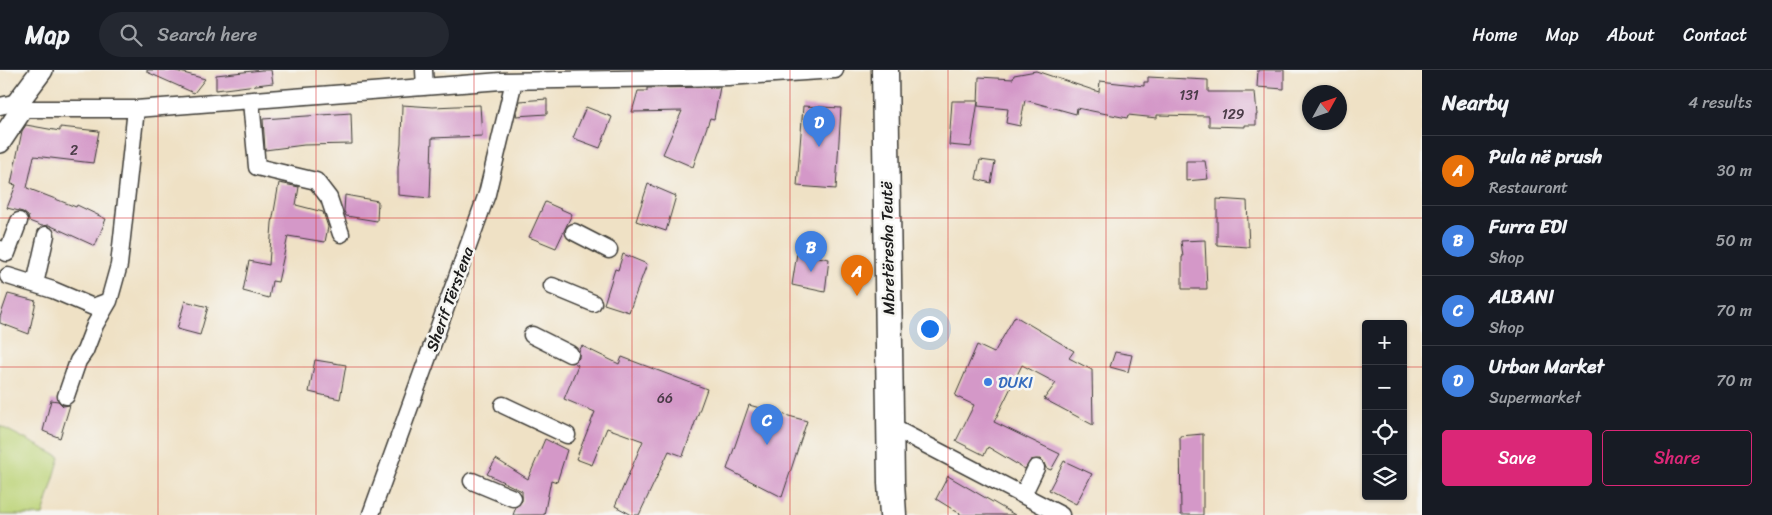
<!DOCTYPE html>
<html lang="en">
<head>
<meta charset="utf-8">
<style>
  :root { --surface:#171b24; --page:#242831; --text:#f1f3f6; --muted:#9ea1a6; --line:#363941; --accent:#db2777 }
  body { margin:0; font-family:Sriracha,sans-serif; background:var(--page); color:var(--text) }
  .controls { position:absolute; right:15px; bottom:15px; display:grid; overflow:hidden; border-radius:5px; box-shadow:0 1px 4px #0004 }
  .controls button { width:45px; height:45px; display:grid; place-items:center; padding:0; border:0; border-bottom:1px solid var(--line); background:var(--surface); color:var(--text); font:25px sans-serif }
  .compass { position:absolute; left:1302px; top:15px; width:45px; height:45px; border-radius:50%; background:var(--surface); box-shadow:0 1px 4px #0004; rotate:50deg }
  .you { position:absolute; left:929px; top:258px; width:18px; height:18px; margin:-12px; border:4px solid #fff; border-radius:50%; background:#1a73e8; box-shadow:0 0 0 8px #1a73e833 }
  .badge { display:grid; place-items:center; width:32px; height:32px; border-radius:50%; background:var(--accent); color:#fff; font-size:16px; font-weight:700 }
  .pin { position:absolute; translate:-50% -41px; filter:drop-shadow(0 1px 2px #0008) }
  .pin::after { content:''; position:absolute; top:26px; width:18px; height:15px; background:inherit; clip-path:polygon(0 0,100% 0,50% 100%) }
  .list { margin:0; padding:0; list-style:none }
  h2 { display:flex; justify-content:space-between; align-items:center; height:65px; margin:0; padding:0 20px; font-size:21px }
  h2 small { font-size:16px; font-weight:400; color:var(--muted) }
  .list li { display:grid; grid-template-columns:32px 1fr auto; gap:15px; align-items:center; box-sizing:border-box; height:70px; padding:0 20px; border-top:1px solid var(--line) }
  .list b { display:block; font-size:19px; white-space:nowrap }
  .list p { margin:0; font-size:16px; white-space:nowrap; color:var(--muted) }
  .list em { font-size:16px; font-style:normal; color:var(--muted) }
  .actions { display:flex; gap:10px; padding:15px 20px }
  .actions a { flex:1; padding:11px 0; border:1px solid var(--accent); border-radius:5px; text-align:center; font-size:18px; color:var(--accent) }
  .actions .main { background:var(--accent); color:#fff }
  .icon { flex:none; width:28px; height:28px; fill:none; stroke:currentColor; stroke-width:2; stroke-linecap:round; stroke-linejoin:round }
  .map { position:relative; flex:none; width:1422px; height:445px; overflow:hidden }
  header { display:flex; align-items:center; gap:30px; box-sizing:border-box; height:70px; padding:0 25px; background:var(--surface); border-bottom:1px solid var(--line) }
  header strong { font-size:24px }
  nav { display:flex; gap:28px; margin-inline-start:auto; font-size:18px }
  .search { width:350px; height:45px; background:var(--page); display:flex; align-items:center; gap:12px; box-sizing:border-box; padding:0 18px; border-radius:28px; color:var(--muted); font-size:19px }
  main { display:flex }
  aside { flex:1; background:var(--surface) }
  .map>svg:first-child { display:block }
  .green { fill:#bcd377; stroke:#6c784a }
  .building { fill:#d498c8 }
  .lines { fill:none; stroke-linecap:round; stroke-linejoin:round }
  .minor-casing { stroke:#3c3a35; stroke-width:19 }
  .tertiary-casing { stroke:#3c3a35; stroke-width:24 }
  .primary-casing { stroke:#3c3a35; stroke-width:29 }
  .minor { stroke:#fff; stroke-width:16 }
  .tertiary { stroke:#fff; stroke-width:21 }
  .primary { stroke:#fff; stroke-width:26 }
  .grid { fill:none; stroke:#d62828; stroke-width:1; stroke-opacity:0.55 }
  .shop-dot { fill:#3f7fe0; stroke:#f6f6f2; stroke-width:2 }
  .labels { text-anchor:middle; stroke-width:5; stroke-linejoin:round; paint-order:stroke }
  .number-label { font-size:14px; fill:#4a3b47 }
  .street-label { font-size:16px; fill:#1c1c1c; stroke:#f6f6f2 }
  .shop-label { font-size:16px; fill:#366cbe; stroke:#f6f6f2; text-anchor:start }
</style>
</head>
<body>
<header>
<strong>Map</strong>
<div class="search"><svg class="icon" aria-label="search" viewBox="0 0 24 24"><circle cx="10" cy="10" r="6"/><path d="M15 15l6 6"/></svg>Search here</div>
<nav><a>Home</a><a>Map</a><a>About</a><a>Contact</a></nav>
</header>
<main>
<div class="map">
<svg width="1422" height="445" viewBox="0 0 1422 445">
  <rect width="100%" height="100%" fill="#f6f6f2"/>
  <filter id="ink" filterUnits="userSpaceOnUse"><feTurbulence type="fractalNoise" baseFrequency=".02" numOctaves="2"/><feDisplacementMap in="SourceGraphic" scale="10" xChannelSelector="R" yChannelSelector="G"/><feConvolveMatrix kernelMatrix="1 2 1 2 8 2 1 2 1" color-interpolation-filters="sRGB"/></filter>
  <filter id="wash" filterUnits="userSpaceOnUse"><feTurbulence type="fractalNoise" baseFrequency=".0096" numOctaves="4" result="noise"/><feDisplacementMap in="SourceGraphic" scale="20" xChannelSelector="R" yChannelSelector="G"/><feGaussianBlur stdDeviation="1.12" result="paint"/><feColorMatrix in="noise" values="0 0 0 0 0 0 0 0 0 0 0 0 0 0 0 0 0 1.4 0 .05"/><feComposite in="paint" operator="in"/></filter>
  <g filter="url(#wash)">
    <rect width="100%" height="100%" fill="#efe1c5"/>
    <path class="green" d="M0 356 60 387 43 445H0Z"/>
    <g id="blocks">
      <path class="building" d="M147 0H173L205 9 194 23 147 2Z
        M262 0H271L273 13 216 20V5Z
        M1258 0H1284V19L1257 17Z
        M1036 1 1099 22 1100 11 1144 16V12H1148V7L1208 10V22H1255L1257 45H1256V55H1245V57L1209 56V46L1157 45V48L1128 45 1127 48 1077 38 1076 44 1025 30 1020 56 1006 53 1008 39 978 36 979 7 1013 9 1014 5Z
        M720 17 714 49 710 48 693 97 663 84 682 41 632 42 638 21H647V18Z
        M547 29V44L516 46 520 31Z
        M952 31H978L971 77 949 75Z
        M402 35 433 37 480 35 482 66 432 68 430 128 398 125V97L401 73Z
        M803 36 841 38 836 119 797 116Z
        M586 37 612 47 600 78 573 68Z
        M351 43 352 74 304 75 265 80 263 49Z
        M26 55 60 61V57L99 61 93 93 34 86 27 118 76 137 77 135 106 149 95 176 49 155 42 156 29 151 28 146 23 142 7 138 16 115 11 114 22 61Z
        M980 90 995 92 991 113 976 109Z
        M1186 91H1205L1208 109 1186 111Z
        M279 113 299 117 296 135 323 142 328 157 325 172 288 166 278 212 272 211 269 228 243 221 249 191 269 195 272 153Z
        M648 114 676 126 666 161 636 151Z
        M345 125 378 131 377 151 346 146 344 141Z
        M1217 129 1247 131 1249 177 1217 175Z
        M545 132 572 144 556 178 529 167Z
        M1205 170 1207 219H1182V187H1183L1181 171Z
        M797 183 829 189 825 222 792 215Z
        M623 184 647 194 629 242 604 234 615 199 618 200Z
        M8 224 36 231 29 264 0 253V247Z
        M185 231 208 237 200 265 177 259Z
        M1015 246 1074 281 1069 288 1092 300 1093 355 1044 329 1056 313 1022 295 994 352 1060 384 1051 400 1046 398 1044 393 1040 389 1031 390 1025 399 988 377 984 385 956 371 974 335 955 326 977 275 994 283Z
        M582 276 619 294 622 287 707 319 683 386 669 381 639 445H632L615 436 643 371 607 358 592 395 576 389 595 342 564 329 578 295 574 293 579 288V281Z
        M1115 282 1132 285 1128 302 1110 297Z
        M315 290 346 295 340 329 309 322Z
        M51 330 58 331 63 336 70 335 60 368 43 361Z
        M749 335 807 351 782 427 727 399Z
        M1203 364V445H1181L1180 366Z
        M545 369 567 380 557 412 551 410 544 445H513L516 437 522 431V421L487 404 496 389 528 409Z
        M1064 391 1092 404 1076 434 1049 420Z
        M948 406 1015 445H962L936 429Z"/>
    </g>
  </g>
  <g filter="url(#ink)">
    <use href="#blocks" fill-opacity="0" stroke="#3c3a35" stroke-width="1"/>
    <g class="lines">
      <defs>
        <path id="minor" d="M424 0 425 17
          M251 31 257 97 316 111 329 128 341 164
          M0 36 18 32
          M22 39H136L501 11 728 7 835 0
          M574 162 609 180
          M0 179 7 183 19 151
          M8 206 53 220 93 237 109 231 119 195 136 39
          M35 214 46 165
          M552 216 593 233
          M532 265 570 284
          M66 326 78 291 85 281 95 255 109 231
          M503 335 567 365
          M890 356 1061 445
          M472 411 513 428
          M1023 425 1036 398
          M371 444 487 124 514 11"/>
        <path id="tertiary" d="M0 72 22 39 18 32 42 0"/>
        <path id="primary" d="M885 0 891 413 893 445"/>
      </defs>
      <use href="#minor" class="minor-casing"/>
      <use href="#tertiary" class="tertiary-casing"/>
      <use href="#primary" class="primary-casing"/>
      <use href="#minor" class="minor"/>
      <use href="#tertiary" class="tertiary"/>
      <use href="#primary" class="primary"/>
    </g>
  </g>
  <path class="grid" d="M158 0V445M316 0V445M474 0V445M632 0V445M790 0V445M948 0V445M1106 0V445M1264 0V445M0 148H1422M0 297H1366M1403 297H1422"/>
  <circle class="shop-dot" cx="988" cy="312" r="5"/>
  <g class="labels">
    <g class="number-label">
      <text x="1189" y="30">131</text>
      <text x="1233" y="49">129</text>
      <text x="74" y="85">2</text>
      <text x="665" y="333">66</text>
    </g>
    <g class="street-label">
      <text transform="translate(887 178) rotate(-91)" y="6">Mbretëresha Teutë</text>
      <text transform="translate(449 229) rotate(-70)" y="6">Sherif Tërstena</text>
    </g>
    <g class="shop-label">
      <text x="998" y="318">DUKI</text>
    </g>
  </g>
</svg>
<div class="controls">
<button>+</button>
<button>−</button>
<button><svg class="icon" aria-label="locate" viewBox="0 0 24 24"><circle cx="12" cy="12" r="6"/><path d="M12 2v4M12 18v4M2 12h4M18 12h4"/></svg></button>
<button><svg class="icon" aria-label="layers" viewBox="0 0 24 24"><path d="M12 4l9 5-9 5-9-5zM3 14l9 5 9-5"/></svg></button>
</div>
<svg class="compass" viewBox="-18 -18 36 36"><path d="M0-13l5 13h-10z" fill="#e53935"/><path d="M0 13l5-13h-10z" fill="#9ea1a6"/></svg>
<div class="you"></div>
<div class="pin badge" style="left:857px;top:226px;background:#e8710a">A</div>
<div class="pin badge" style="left:811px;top:202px;background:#3f7fe0">B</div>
<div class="pin badge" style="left:767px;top:375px;background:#3f7fe0">C</div>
<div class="pin badge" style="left:819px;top:77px;background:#3f7fe0">D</div>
</div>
<aside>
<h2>Nearby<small>4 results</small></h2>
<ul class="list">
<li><span class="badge" style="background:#e8710a">A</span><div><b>Pula në prush</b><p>Restaurant</p></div><em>30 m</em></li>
<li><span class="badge" style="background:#3f7fe0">B</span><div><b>Furra EDI</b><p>Shop</p></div><em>50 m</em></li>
<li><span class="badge" style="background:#3f7fe0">C</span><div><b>ALBANI</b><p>Shop</p></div><em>70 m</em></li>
<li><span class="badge" style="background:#3f7fe0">D</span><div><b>Urban Market</b><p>Supermarket</p></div><em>70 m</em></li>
</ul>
<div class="actions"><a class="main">Save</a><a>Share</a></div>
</aside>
</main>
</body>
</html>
